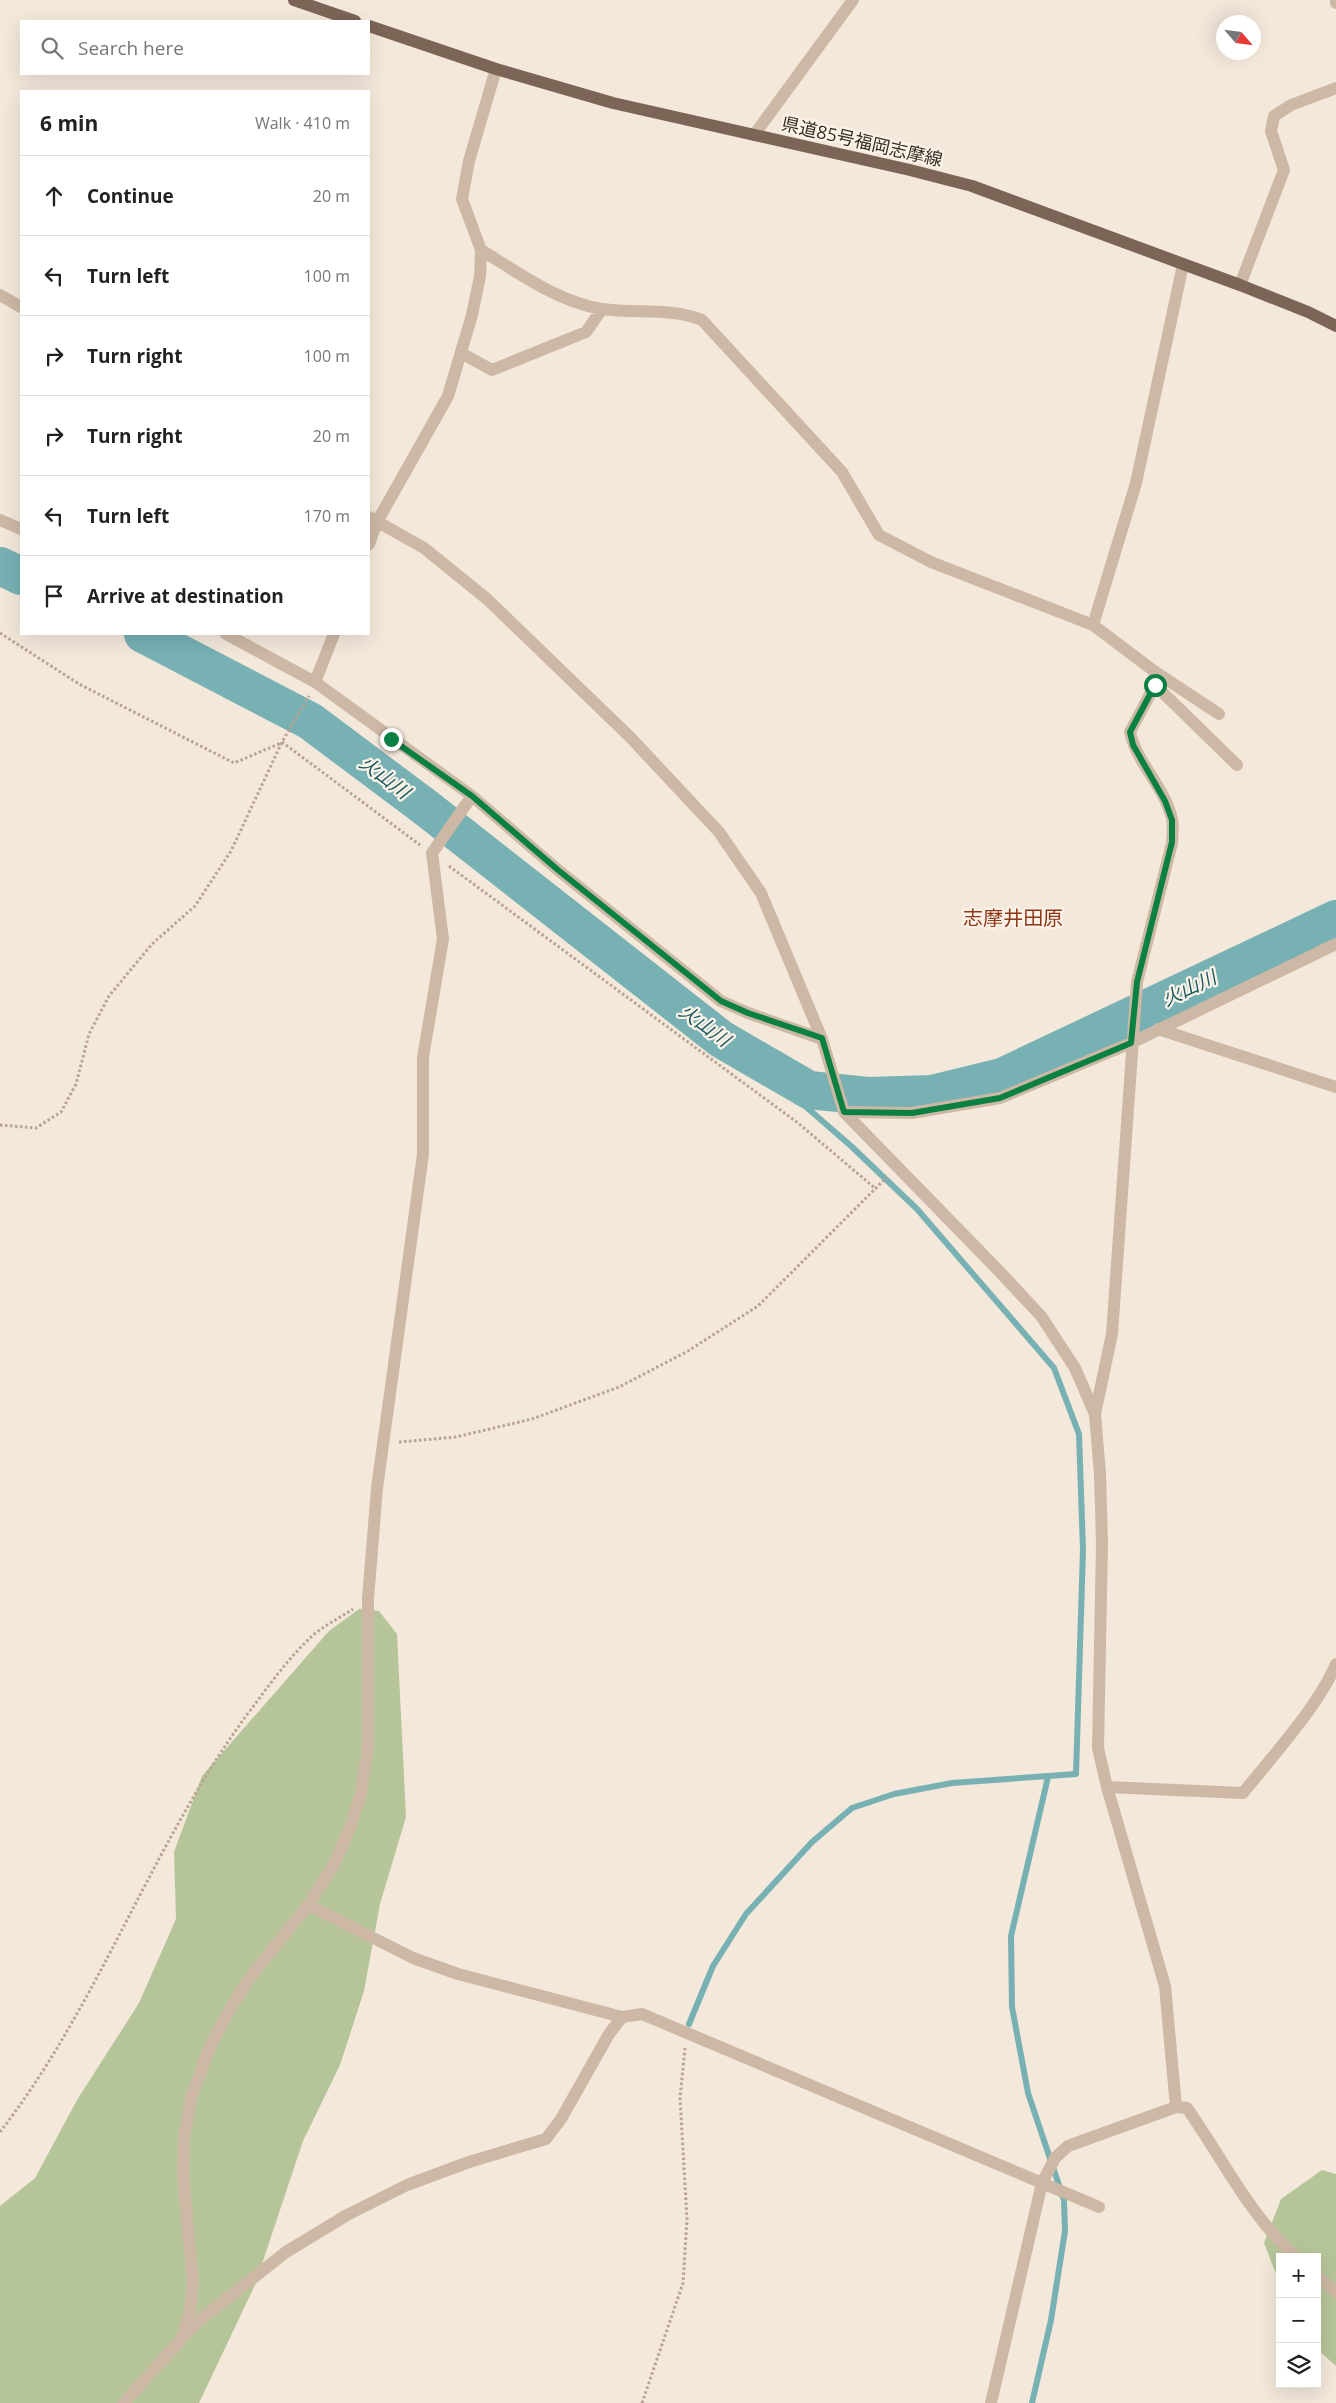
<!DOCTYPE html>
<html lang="en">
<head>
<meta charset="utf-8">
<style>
  :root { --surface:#fff; --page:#f2f2f2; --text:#222; --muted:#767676; --line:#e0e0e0 }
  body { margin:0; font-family:"Open Sans","Noto Sans JP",sans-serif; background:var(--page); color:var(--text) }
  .controls { position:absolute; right:15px; bottom:15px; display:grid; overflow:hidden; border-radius:0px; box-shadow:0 5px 20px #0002 }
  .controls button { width:45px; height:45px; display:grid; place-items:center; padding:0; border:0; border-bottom:1px solid var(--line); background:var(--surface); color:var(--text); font:25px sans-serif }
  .compass { position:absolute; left:1216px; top:15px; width:45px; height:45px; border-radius:50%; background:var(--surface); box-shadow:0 5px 20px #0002; rotate:118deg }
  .stop { position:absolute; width:15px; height:15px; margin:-11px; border:4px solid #0b8043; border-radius:50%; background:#fff }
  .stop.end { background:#0b8043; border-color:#fff; box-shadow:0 1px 5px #0008 }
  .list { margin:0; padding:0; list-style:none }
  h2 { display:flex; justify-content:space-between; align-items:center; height:65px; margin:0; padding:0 20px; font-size:21px }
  h2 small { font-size:16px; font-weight:400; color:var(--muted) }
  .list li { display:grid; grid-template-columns:32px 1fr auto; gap:15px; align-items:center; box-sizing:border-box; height:80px; padding:0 20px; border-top:1px solid var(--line) }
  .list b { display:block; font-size:19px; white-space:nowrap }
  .list em { font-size:16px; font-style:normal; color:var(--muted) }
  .icon { flex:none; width:28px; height:28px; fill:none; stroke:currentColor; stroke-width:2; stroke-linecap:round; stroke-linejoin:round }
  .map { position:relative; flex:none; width:1336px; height:2403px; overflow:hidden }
  .search { position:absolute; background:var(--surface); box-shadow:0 5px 20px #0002; left:20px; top:20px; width:350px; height:55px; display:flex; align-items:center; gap:12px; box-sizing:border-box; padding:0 18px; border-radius:0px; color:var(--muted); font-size:19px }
  .panel { position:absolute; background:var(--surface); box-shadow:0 5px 20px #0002; left:20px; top:90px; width:350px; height:545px; border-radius:0px }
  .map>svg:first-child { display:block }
  .green { fill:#b6c599 }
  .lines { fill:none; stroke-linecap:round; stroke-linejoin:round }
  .stream { stroke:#77b1b4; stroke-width:6 }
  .river { stroke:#77b1b4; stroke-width:38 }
  .path { stroke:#b9a28f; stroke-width:3; stroke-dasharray:2.5 2.5; stroke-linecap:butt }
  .minor { stroke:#cdb8a5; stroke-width:12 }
  .primary { stroke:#7c6457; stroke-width:12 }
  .route { stroke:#0b8043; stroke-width:6 }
  .labels { text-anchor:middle; stroke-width:4.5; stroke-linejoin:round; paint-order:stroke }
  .street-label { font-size:18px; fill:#392d27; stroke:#fbf2e8 }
  .water-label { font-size:19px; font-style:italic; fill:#19595e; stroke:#fbf2e8 }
  .quarter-label { font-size:20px; fill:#8f3619; stroke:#fbf2e8 }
</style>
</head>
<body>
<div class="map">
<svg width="1336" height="2403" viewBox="0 0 1336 2403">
  <rect width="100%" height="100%" fill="#f4e8db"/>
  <path class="green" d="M359 1609 379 1611 397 1634 406 1817 380 1904 364 1991 340 2065 303 2141 255 2285 199 2403H0V2206L35 2178 77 2100 139 2003 176 1919 174 1852 202 1776 329 1631Z
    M1322 2170 1336 2174V2366L1317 2349V2257H1280V2284L1264 2243 1281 2199Z"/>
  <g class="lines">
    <path class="stream" d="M689 2024 713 1966 746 1914 812 1842 852 1808 894 1794 952 1783 1076 1774 1083 1550 1079 1434 1054 1368 917 1209 851 1146 797 1099 772 1070
      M1032 2403 1051 2320 1065 2231 1064 2200 1028 2093 1012 2007 1011 1936 1048 1777"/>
    <path class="river" d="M0 566 21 576
      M143 634 310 721 425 807 721 1039 809 1090 868 1096 932 1094 1002 1077 1336 919"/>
    <path class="path" d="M0 633 79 684 234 763 281 743
      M282 742 420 845
      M449 866 798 1123 876 1189
      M0 1125 36 1128 61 1112 76 1084 89 1034 109 996 152 944 195 906 231 851 282 742 309 696
      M399 1442 456 1437 532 1419 619 1387 688 1351 758 1306 887 1177
      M0 2132C100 2003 152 1843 249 1712 268 1687 286 1661 309 1639 321 1627 338 1619 353 1609
      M642 2403 683 2283 687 2219 680 2098 685 2048"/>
    <path class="minor" d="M1336 0V3
      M754 135 853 0
      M481 250C519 273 558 302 602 309 635 314 670 307 702 320L842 472 879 535 931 562 1093 625 1154 671 1155 685 1130 732C1137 764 1165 787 1172 819 1174 826 1172 835 1172 843L1137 982 1112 1334 1095 1414 1100 1474 1102 1543 1098 1748 1107 1787 1165 1986 1176 2107
      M1240 285 1284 170 1271 131 1274 116 1291 105 1336 88
      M0 295 21 307
      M461 353 492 370 586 332 602 309
      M369 517 424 548 487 599 630 737 719 832 761 893 822 1039 844 1112 998 1270 1041 1316 1075 1368 1095 1414
      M0 520 21 529
      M369 544 377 522 448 396 472 315 480 276 481 250 462 199 469 161 496 69
      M1093 625 1136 483 1183 265
      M226 634 315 682 472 796 558 870 721 1001 748 1013 822 1039
      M1154 671 1219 714
      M315 682 334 634
      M1155 685 1237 765
      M1158 1029 1336 1087
      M844 1112 912 1113 1000 1098 1131 1043 1336 944
      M1107 1787 1243 1793C1272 1757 1319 1705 1336 1664
      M308 1905 413 1958 458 1974 622 2017 642 2014 1099 2207
      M1317 2276 1336 2292
      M182 2338 189 2315 193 2285 183 2173 184 2138 191 2098 210 2046 234 2002 254 1972 308 1905 333 1866 350 1828 361 1793 368 1748V1599L377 1488 423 1154V1057L443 939 432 853 472 796
      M124 2403 195 2324 286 2252 347 2215 407 2185 469 2162 546 2139 561 2119 609 2034 622 2017
      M991 2403 1042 2183 1055 2158 1068 2146 1176 2107 1187 2108C1222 2158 1250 2216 1296 2257"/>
    <path class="primary" d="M294 0 355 21
      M369 26 496 69 613 103 910 170 972 186 1240 285 1308 312 1336 326"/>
  </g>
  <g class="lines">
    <path class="route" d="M391 739 472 796 558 870 721 1001 748 1013 822 1038 844 1112 912 1113 1000 1098 1131 1043 1137 982 1172 842V820L1165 801 1133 745 1130 732 1155 685"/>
  </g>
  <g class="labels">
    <g class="street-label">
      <text transform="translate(862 142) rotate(13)" y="6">県道85号福岡志摩線</text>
    </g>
    <g class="water-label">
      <text transform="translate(385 777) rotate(37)" y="7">火山川</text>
      <text transform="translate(1189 988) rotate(-25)" y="7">火山川</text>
      <text transform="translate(705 1025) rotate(36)" y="7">火山川</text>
    </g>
    <g class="quarter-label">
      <text x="1013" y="925">志摩井田原</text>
    </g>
  </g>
</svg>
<div class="controls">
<button>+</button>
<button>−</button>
<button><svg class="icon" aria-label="layers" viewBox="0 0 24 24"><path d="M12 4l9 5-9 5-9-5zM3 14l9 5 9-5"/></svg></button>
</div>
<svg class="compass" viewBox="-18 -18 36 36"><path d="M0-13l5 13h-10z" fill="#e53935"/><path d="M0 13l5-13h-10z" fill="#767676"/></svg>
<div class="stop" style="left:1155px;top:685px"></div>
<div class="stop end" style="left:391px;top:739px"></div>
<div class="search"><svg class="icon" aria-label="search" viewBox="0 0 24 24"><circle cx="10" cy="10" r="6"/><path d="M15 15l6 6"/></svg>Search here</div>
<section class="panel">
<h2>6 min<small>Walk · 410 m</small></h2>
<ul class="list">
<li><svg class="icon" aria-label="ahead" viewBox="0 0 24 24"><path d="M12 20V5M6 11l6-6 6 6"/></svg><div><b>Continue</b></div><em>20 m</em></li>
<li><svg class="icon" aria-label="left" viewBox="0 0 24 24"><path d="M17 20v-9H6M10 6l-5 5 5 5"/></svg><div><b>Turn left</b></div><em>100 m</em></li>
<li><svg class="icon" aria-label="right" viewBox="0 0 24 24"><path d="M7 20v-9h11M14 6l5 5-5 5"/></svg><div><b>Turn right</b></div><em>100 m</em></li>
<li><svg class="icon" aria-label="right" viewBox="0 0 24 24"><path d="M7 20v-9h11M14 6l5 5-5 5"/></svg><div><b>Turn right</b></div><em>20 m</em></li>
<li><svg class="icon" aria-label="left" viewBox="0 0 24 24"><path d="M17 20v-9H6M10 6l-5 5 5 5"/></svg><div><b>Turn left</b></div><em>170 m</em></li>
<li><svg class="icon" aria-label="arrive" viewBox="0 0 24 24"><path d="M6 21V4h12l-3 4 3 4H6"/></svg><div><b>Arrive at destination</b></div></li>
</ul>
</section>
</div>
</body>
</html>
